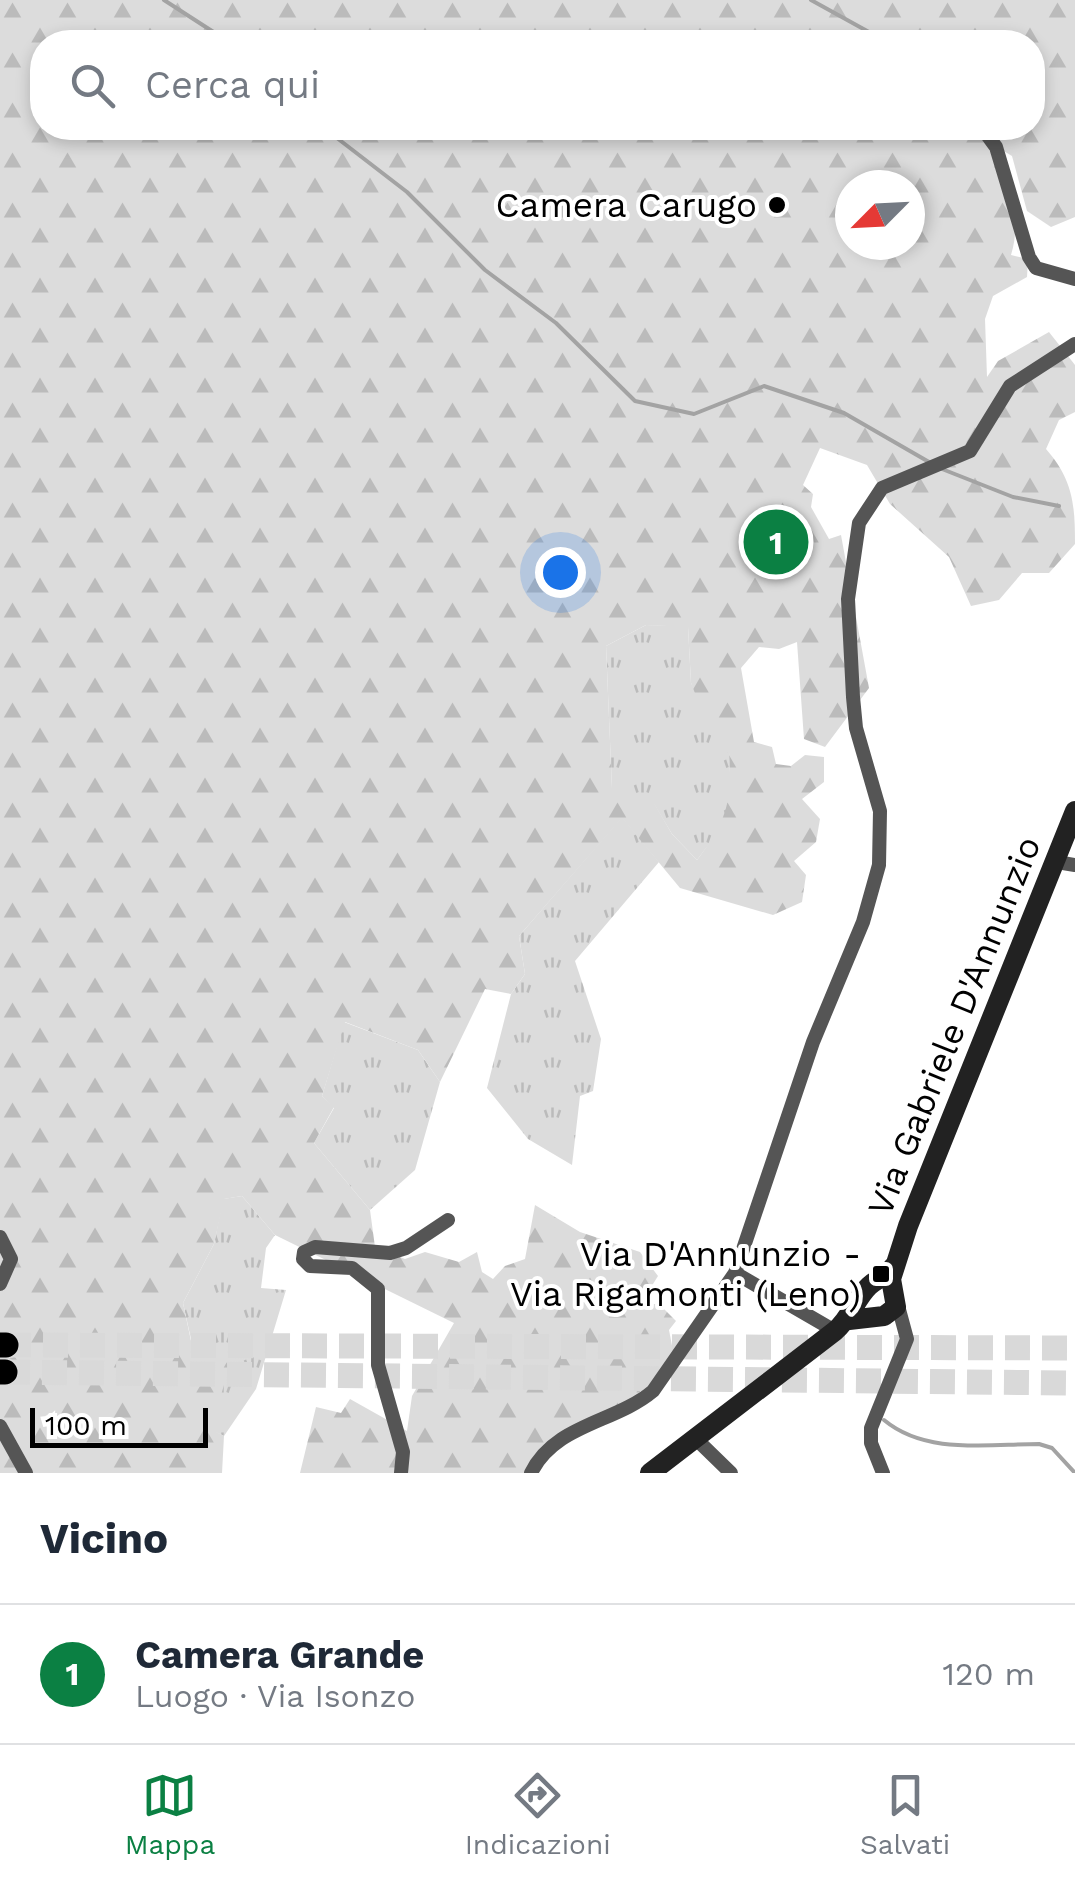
<!DOCTYPE html>
<html lang="it">
<head>
<meta charset="utf-8">
<style>
  :root { --surface:#fff; --page:#f6f6f7; --text:#1f2937; --muted:#747a83; --line:#e0e1e3; --accent:#0b8043 }
  body { margin:0; font-family:"Work Sans",sans-serif; background:var(--page); color:var(--text) }
  .compass { position:absolute; left:835px; top:170px; width:90px; height:90px; border-radius:50%; background:var(--surface); box-shadow:0 5px 15px #0003; rotate:246deg }
  .scale { position:absolute; left:30px; bottom:25px; width:178px; box-sizing:border-box; padding-left:10px; border:5px solid #000; border-top:0; font-size:28px; line-height:35px; white-space:nowrap; color:#000; -webkit-text-stroke:8px #fff; paint-order:stroke }
  .you { position:absolute; left:560px; top:572px; width:35px; height:35px; margin:-25px; border:8px solid #fff; border-radius:50%; background:#1a73e8; box-shadow:0 0 0 15px #1a73e833 }
  .badge { display:grid; place-items:center; width:65px; height:65px; border-radius:50%; background:var(--accent); color:#fff; font-size:32px; font-weight:700 }
  .pin { position:absolute; translate:-50% -50%; border:5px solid #fff; box-shadow:0 2px 10px #0006 }
  .list { margin:0; padding:0; list-style:none }
  h2 { display:flex; justify-content:space-between; align-items:center; height:130px; margin:0; padding:0 40px; font-size:42px }
  h2 small { font-size:32px; font-weight:400; color:var(--muted) }
  .list li { display:grid; grid-template-columns:65px 1fr auto; gap:30px; align-items:center; box-sizing:border-box; height:140px; padding:0 40px; border-top:2px solid var(--line) }
  .list b { display:block; font-size:38px; white-space:nowrap }
  .list p { margin:0; font-size:32px; white-space:nowrap; color:var(--muted) }
  .list em { font-size:32px; font-style:normal; color:var(--muted) }
  .icon { flex:none; width:55px; height:55px; fill:none; stroke:currentColor; stroke-width:2; stroke-linecap:round; stroke-linejoin:round }
  .map { position:relative; flex:none; width:1075px; height:1473px; overflow:hidden }
  .search { position:absolute; background:var(--surface); box-shadow:0 5px 15px #0003; left:30px; right:30px; top:30px; height:110px; display:flex; align-items:center; gap:25px; box-sizing:border-box; padding:0 35px; border-radius:40px; color:var(--muted); font-size:38px }
  .sheet { height:270px; background:var(--surface) }
  nav { display:flex; justify-content:space-around; align-items:center; box-sizing:border-box; height:140px; border-top:2px solid var(--line); background:var(--surface); font-size:28px; color:var(--muted) }
  nav a { display:grid; justify-items:center; gap:5px }
  nav .on { color:var(--accent) }
  .map>svg:first-child { display:block }
  .grass { fill:url(#grass-tufts) }
  .forest { fill:url(#forest-firs); fill-rule:evenodd }
  .lines { fill:none; stroke-linecap:round; stroke-linejoin:round }
  .stream { stroke:#a3a3a3; stroke-width:4 }
  .highway-tunnel { stroke:#d9d9d9; stroke-width:25; stroke-dasharray:25 12; stroke-linecap:butt }
  .highway-casing { stroke:#dbdbdb; stroke-width:28 }
  .street { stroke:#555; stroke-width:14 }
  .secondary { stroke:#222; stroke-width:20 }
  .highway { stroke:#000; stroke-width:25 }
  .poi-dot { fill:#000; stroke:#fff; stroke-width:4 }
  .labels { text-anchor:middle; stroke-width:8; stroke-linejoin:round; paint-order:stroke }
  .poi-label { font-size:35px; fill:#000; stroke:#fff; text-anchor:end }
  .street-label { font-size:35px; fill:#000; stroke:#fff }
</style>
</head>
<body>
<div class="map">
<svg width="1075" height="1473" viewBox="0 0 1075 1473">
  <defs>
    <pattern id="grass-tufts" width="24" height="20" patternUnits="userSpaceOnUse" patternTransform="scale(2.5)"><rect width="24" height="20" fill="#dcdcdc"/><path d="M3 7l-1-3M5 7V3M7 7l1-3M15 17l-1-3M17 17v-4M19 17l1-3" fill="none" stroke="#bbb"/></pattern>
    <pattern id="forest-firs" width="22" height="20" patternUnits="userSpaceOnUse" patternTransform="scale(2.5)"><rect width="22" height="20" fill="#dcdcdc"/><path d="M5 1l3.5 6h-7zM16 11l3.5 6h-7z" fill="#bbb"/></pattern>
  </defs>
  <rect width="100%" height="100%" fill="#fff"/>
  <path class="grass" d="M646 625 688 626 691 683 729 752 731 792 722 827 697 860 672 834 654 804 612 789 606 646Z
    M622 817 659 862 575 961 601 1039 593 1091 580 1096 572 1165 528 1139 487 1088 511 994 525 974 519 936Z
    M344 1022 418 1050 440 1082 415 1170 370 1210 314 1143 334 1108 322 1096Z
    M242 1196 275 1235 266 1248 261 1288 286 1290 256 1389 224 1436 211 1430 183 1303 214 1244 223 1199Z"/>
  <path class="forest" d="M0 0H1075V217L1051 227 1027 211 1012 156 987 141C1008 173 1023 218 1011 255L1028 259 1027 277 993 296 985 319 987 377 998 361 1049 332 1075 365V412L1059 420 1046 449C1073 480 1075 504 1075 544L1049 573H1022L999 600 971 606 949 557 890 504 867 465 820 448 803 485 813 494 811 507 829 539 841 535 869 688 825 747 804 739 797 642 779 649 759 647 741 668 754 742 772 747 776 764 791 766 805 755 824 757V782L802 799 820 819 816 842 794 861 806 875 802 902 773 915 680 888 622 818 519 936 525 974 511 994 485 989 440 1082 418 1050 345 1022 322 1096 334 1107 314 1143 370 1210 375 1247 405 1259 425 1252 459 1262 477 1252 482 1272 493 1279 505 1266 525 1259 535 1205 580 1232 640 1252 658 1276 648 1292 650 1304H659L676 1321 669 1330 674 1356 633 1399 574 1435 534 1473H300L316 1407 341 1413 350 1399 407 1431 412 1396 454 1323 275 1235 242 1196 224 1199 214 1244 183 1303 194 1355 220 1347 229 1368 211 1429 224 1436 222 1473H0ZM42 42H1032V128H42ZM850 185H910V245H850ZM646 625 688 627 691 683 716 747 729 753C732 803 727 820 697 860L672 834 654 803 612 788 606 646Z"/>
  <g class="lines">
    <path class="stream" d="M164 0 229 42
      M811 0 887 42
      M324 128 407 192 485 270 556 323 635 401 694 414 764 386 844 413 929 462
      M942 469 1013 497 1059 506
      M884 1420C926 1455 987 1444 1039 1444L1052 1448 1075 1473"/>
    <path class="highway-tunnel" d="M6 1345 1075 1348
      M5 1372 1075 1383"/>
    <defs>
      <path id="highway" d="M0 1345H6
        M0 1372H5"/>
    </defs>
    <use href="#highway" class="highway-casing"/>
    <path class="street" d="M982 128 996 147 1029 257 1036 268 1075 279
      M1057 862 1075 865
      M0 1237 11 1259 0 1284
      M735 1273 835 1331
      M0 1426 26 1473
      M695 1438 731 1473
      M401 1473 403 1452 378 1365V1289L352 1268 310 1266 303 1259 304 1252 315 1247 390 1253 406 1248 448 1220
      M531 1473C555 1424 615 1423 653 1391L735 1273 813 1042 863 922 879 865 880 811 856 728 853 697 848 599 859 523 882 488 970 451 1010 386 1075 344
      M883 1473 871 1443V1428L907 1339 897 1302"/>
    <path class="secondary" d="M849 1320 884 1316 896 1307 891 1279 908 1226 1075 811
      M650 1473 835 1331C850 1319 856 1298 869 1286 878 1278 886 1277 894 1266"/>
    <use href="#highway" class="highway"/>
  </g>
  <g class="poi-dot">
    <circle cx="777" cy="205" r="10"/>
    <rect x="871" y="1264" width="20" height="20" rx="5"/>
  </g>
  <g class="labels">
    <g class="poi-label">
      <text x="757" y="217">Camera Carugo</text>
      <text x="861" y="1266">Via D'Annunzio -<tspan x="861" dy="40">Via Rigamonti (Leno)</tspan></text>
    </g>
    <g class="street-label">
      <text transform="translate(954 1026) rotate(-68)" y="12">Via Gabriele D'Annunzio</text>
    </g>
  </g>
</svg>
<svg class="compass" viewBox="-18 -18 36 36"><path d="M0-13l5 13h-10z" fill="#e53935"/><path d="M0 13l5-13h-10z" fill="#747a83"/></svg>
<div class="scale">100 m</div>
<div class="you"></div>
<div class="pin badge" style="left:776px;top:542px">1</div>
<div class="search"><svg class="icon" aria-label="search" viewBox="0 0 24 24"><circle cx="10" cy="10" r="6"/><path d="M15 15l6 6"/></svg>Cerca qui</div>
</div>
<section class="sheet">
<h2>Vicino<small></small></h2>
<ul class="list">
<li><span class="badge">1</span><div><b>Camera Grande</b><p>Luogo · Via Isonzo</p></div><em>120 m</em></li>
</ul>
</section>
<nav>
<a class="on"><svg class="icon" aria-label="map" viewBox="0 0 24 24"><path d="M3 6l6-2 6 2 6-2v14l-6 2-6-2-6 2zM9 4v14M15 6v14"/></svg>Mappa</a>
<a><svg class="icon" aria-label="directions" viewBox="0 0 24 24"><path d="M12 3l9 9-9 9-9-9zM9 14v-3h6M13 9l2 2-2 2"/></svg>Indicazioni</a>
<a><svg class="icon" aria-label="saved" viewBox="0 0 24 24"><path d="M7 4h10v16l-5-4-5 4z"/></svg>Salvati</a>
</nav>
</body>
</html>
